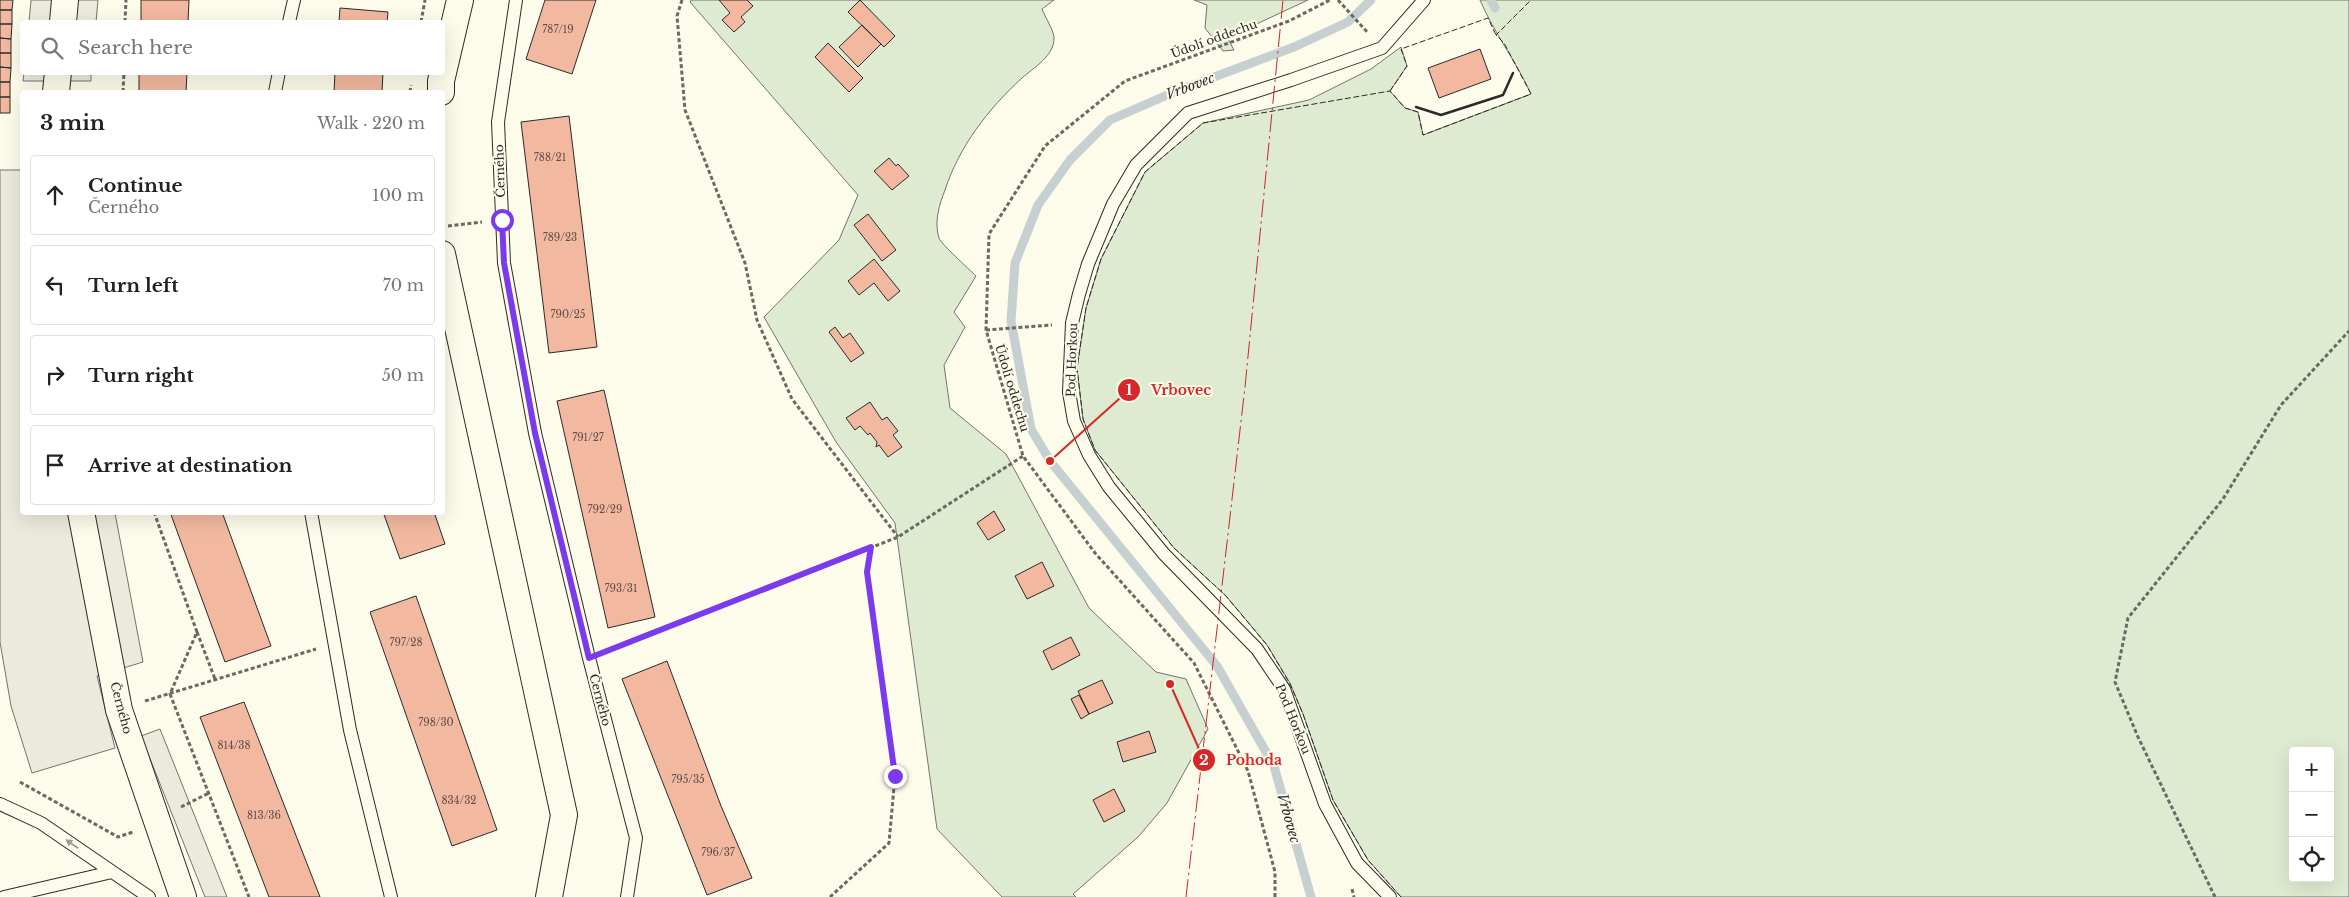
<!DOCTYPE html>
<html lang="en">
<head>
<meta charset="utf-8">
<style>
  :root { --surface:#fff; --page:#f2f2f2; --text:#222; --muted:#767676; --line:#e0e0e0 }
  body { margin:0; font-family:"Libre Baskerville",serif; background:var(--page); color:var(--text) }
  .controls { position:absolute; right:15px; bottom:15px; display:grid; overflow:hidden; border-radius:5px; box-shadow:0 5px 20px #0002 }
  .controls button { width:45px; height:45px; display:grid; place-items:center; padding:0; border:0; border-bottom:1px solid var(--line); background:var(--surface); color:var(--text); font:25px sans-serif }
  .stop { position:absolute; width:15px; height:15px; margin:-11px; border:4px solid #7c3aed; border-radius:50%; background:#fff }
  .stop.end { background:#7c3aed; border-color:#fff; box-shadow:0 1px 5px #0008 }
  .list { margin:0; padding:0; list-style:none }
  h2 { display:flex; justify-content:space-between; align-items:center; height:65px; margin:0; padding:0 20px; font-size:21px }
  h2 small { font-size:16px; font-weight:400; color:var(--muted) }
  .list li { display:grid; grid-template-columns:32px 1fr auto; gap:15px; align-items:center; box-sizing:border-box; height:80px; margin:0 10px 10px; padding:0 10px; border:1px solid var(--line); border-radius:5px }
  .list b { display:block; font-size:19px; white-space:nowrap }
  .list p { margin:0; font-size:16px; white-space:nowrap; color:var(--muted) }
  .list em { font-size:16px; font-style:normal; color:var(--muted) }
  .icon { flex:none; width:28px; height:28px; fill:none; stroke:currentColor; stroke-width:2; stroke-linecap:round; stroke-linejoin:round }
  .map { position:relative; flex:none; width:2349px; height:897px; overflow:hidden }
  .search { position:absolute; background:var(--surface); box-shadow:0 5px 20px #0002; left:20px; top:20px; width:425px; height:55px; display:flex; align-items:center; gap:12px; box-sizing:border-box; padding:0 18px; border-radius:5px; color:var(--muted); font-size:19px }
  .panel { position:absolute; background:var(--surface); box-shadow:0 5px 20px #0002; left:20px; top:90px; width:425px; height:425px; border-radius:5px }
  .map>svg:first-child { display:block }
  .green { fill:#deebd1; stroke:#74746e; fill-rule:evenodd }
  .parking { fill:#eceadb; stroke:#74746e }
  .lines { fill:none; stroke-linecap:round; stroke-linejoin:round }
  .stream { stroke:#c7d0d0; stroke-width:9 }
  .building { fill:#f2b8a0; stroke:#2b2b2b }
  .lane-casing { stroke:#2b2b2b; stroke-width:14 }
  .street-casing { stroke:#2b2b2b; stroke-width:28 }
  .path { stroke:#6a6964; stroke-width:3; stroke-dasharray:4 2.5; stroke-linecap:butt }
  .lane { stroke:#fdfbea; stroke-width:12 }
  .street { stroke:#fdfbea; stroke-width:26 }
  .fence { stroke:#2b2b2b; stroke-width:1; stroke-dasharray:6 2.5; stroke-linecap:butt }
  .wall { stroke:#2b2b2b; stroke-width:2.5 }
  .power { stroke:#c62828; stroke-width:1; stroke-dasharray:18 4 2.5 4; stroke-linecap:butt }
  .oneway { fill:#9e9d94 }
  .route { stroke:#7c3aed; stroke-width:6 }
  .labels { text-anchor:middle; stroke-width:4; stroke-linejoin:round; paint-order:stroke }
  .number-label { font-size:10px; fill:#5d4e48 }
  .street-label { font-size:12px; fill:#2b2b2b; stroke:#fdfbea }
  .water-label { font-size:14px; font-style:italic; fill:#2b2b2b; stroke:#fdfbea }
  .leader { fill:none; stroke:#d62828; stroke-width:2 }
  .callout-dot { fill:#d62828; stroke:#fdfbea; stroke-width:2 }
  .mark-label { font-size:15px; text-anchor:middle; font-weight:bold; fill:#fff }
  .callout-label { font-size:14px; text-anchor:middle; font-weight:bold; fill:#d62828; stroke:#fdfbea; stroke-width:4; stroke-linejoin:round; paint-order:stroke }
</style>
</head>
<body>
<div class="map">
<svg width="2349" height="897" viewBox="0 0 2349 897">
  <rect width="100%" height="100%" fill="#fdfbea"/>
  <path class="green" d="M691 0H1054L1042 9C1045 17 1053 29 1054 37 1055 56 1033 68 1022 78 988 109 959 147 945 190 939 205 934 222 939 238 941 244 969 269 976 276L954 312 965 327 944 365 950 408 1006 454 1089 608 1156 672 1186 679 1208 729 1167 803 1138 837 1073 894 1076 897H1002L937 829 895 523 836 442 764 317 839 240 858 195 690 2Z
    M1194 0H1308L1233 35 1228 39 1234 50 1223 51 1205 28 1207 5Z
    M1480 0H2349V897H1401L1368 860 1333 800 1303 714 1290 683 1267 645 1226 596 1174 548 1095 450 1083 419 1077 368 1086 308 1101 259 1145 172 1203 123 1309 100 1371 69 1401 47 1407 66 1390 91 1405 108 1418 112 1423 135 1531 94C1516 61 1494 33 1480 0ZM2293 751H2330V878H2293Z"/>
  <path class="parking" d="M31 0H98L96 22H29Z
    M24 73H91V81H23Z
    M0 170H22V512L115 513 143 662 97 676 115 748 32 773 11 706 0 642Z
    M160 729 227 897H205L141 736Z"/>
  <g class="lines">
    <path class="stream" d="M1491 0 1495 8
      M1311 897 1274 766 1217 666 1050 461 1031 429 1011 321 1015 263 1038 205 1070 160 1110 120 1174 92 1294 47 1348 22 1371 0"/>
  </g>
  <path class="building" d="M0 0H13L12 10H0Z
    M141 0H189L188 22H141Z
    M545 0H596L572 74 526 59Z
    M719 0H747L753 6 741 17 745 22 734 32 722 20 730 13Z
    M860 0 895 36 884 47 848 12Z
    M340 8 388 12 387 22H339Z
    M0 10H12V24H0Z
    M0 24H12L11 39 0 38Z
    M862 25 881 44 858 67 839 47Z
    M0 38 11 39V53H0Z
    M828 43 863 78 849 92 815 57Z
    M1480 49 1491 79 1439 98 1428 68Z
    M0 53H11V68L0 67Z
    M0 67 11 68 10 82H0Z
    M139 72H187L186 92H139Z
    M335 72H383L382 92H334Z
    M0 82H10V97H0Z
    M0 97H10V113H0Z
    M569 116 597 347 549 353 521 122Z
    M889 158 896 166 898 164 909 176 892 190 874 171Z
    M868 214 896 250 882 261 854 225Z
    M874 259 900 291 888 301 874 283 859 295 848 281Z
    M835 327 843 338 850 333 864 353 851 362 829 332Z
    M604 390 655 617 608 628 557 401Z
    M870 402 882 420 887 417 898 431 893 435 902 447 888 457 879 445 876 447 877 442 870 433 868 435 860 426 855 430 846 418Z
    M994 511 1005 530 988 540 977 523Z
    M170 512H222L271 646 225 662Z
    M383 512H434L445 544 400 559Z
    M1042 562 1054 586 1027 599 1015 576Z
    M416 596 497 830 452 846 370 612Z
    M1071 637 1080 655 1052 670 1043 651Z
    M667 661 721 806 752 878 707 895 622 679Z
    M1102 680 1113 703 1089 714 1078 691Z
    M1079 695 1089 714 1081 719 1071 699Z
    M244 702 272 774 320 897H269L200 717Z
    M1149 731 1156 752 1123 762 1117 742Z
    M1114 789 1125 811 1104 822 1093 800Z"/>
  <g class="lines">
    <defs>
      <path id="lane" d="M516 0 498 122 504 263 535 433 589 658 636 838 627 897
        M289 22 294 0
        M275 92 279 72
        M311 512 350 730 391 897
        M0 804 41 823 149 897
        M4 897 112 872
        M1390 897 1357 863 1325 804 1284 689 1257 649 1164 554 1109 487 1089 455 1074 421 1069 392 1072 323 1079 294 1088 264 1113 204 1136 165 1188 113 1291 80 1382 48 1424 0"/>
      <path id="street" d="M63 22 65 0
        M56 92 58 72
        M441 92V81L460 0
        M442 254 564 815 549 897
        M81 512 119 710 183 897"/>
    </defs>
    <use href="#lane" class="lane-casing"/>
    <use href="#street" class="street-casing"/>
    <path class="path" d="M682 0 677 16 685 110 745 263 757 320 792 399 898 537
      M1338 0 1368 33
      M125 22 126 0
      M421 22 425 0
      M123 92 124 72
      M410 92 411 85
      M448 226 482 222
      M986 330 1052 325
      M154 512 197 632 170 694 249 897
      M197 632 215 679
      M609 650 898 537 1023 456
      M145 701 316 649
      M20 782 118 837 133 832
      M181 807 209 793
      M1352 889 1354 897
      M830 897 889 843 895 776 867 572 871 547
      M1275 897V872L1248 771 1194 663 1095 553 1023 456 986 330 989 234 1045 146 1125 81 1289 21 1330 0
      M2215 897 2138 737 2115 682 2128 618 2223 499 2281 405 2349 331"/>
    <use href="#lane" class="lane"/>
    <use href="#street" class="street"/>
    <path class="fence" d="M1390 91 1407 66 1401 49 1488 18 1496 35
      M1401 897 1368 860 1333 800 1303 714 1290 684 1267 645 1226 596 1174 548 1095 450 1083 419 1077 368 1086 308 1101 259 1145 172 1203 123 1390 91 1405 108 1418 112 1423 135 1531 94 1504 43 1496 35 1531 0"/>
    <path class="wall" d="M1416 107 1441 115 1503 95 1513 73"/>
    <path class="power" d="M1186 897 1245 387 1283 0"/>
  </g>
  <defs><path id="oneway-solid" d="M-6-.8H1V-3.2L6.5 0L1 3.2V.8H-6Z" transform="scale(1.25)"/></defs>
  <use class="oneway" href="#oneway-solid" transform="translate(72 844) rotate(-145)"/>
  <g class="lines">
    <path class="route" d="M502 220 504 263 535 433 589 658 871 547 867 572 895 776"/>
  </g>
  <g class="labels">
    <g class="number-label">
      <text x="558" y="33">787/19</text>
      <text x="550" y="161">788/21</text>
      <text x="560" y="241">789/23</text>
      <text x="568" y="318">790/25</text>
      <text x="588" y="441">791/27</text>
      <text x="605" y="513">792/29</text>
      <text x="621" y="592">793/31</text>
      <text x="406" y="646">797/28</text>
      <text x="436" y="726">798/30</text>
      <text x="234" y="749">814/38</text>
      <text x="688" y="783">795/35</text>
      <text x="459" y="804">834/32</text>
      <text x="264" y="819">813/36</text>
      <text x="718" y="856">796/37</text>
    </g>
    <g class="street-label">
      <text transform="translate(1214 39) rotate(-20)" y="4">Údolí oddechu</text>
      <text transform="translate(500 171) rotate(-92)" y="4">Černého</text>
      <text transform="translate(1072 360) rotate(-88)" y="4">Pod Horkou</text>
      <text transform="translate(1012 388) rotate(73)" y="4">Údolí oddechu</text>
      <text transform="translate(600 700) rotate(75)" y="4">Černého</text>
      <text transform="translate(121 708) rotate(75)" y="4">Černého</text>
      <text transform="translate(1293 719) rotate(68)" y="4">Pod Horkou</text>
    </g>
    <g class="water-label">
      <text transform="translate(1190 86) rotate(-21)" y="5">Vrbovec</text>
      <text transform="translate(1289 818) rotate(74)" y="5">Vrbovec</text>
    </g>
  </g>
  <path class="leader" d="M1050 461L1129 390M1170 684L1204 760"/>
  <g class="callout-dot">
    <circle cx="1050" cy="461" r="5"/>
    <circle cx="1170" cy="684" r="5"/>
    <circle cx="1129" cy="390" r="12"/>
    <circle cx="1204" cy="760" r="12"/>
  </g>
  <g class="mark-label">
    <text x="1129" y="395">1</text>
    <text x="1204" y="765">2</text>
  </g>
  <g class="callout-label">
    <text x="1181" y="395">Vrbovec</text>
    <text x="1254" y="765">Pohoda</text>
  </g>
</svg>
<div class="controls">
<button>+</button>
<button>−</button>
<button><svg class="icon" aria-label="locate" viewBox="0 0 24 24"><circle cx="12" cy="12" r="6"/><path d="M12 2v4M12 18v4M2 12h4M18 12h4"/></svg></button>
</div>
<div class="stop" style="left:502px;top:220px"></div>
<div class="stop end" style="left:895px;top:776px"></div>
<div class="search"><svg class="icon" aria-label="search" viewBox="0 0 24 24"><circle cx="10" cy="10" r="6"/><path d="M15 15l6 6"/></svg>Search here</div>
<section class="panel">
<h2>3 min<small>Walk · 220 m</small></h2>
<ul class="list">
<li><svg class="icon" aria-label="ahead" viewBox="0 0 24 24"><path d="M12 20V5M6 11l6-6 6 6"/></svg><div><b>Continue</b><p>Černého</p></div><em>100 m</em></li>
<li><svg class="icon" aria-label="left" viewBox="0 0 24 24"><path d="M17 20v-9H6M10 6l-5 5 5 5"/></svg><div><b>Turn left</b></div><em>70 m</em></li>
<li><svg class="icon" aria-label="right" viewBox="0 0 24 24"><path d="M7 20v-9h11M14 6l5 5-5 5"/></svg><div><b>Turn right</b></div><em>50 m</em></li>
<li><svg class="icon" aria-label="arrive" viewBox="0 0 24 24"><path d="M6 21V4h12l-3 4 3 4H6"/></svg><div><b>Arrive at destination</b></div></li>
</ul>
</section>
</div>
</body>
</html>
